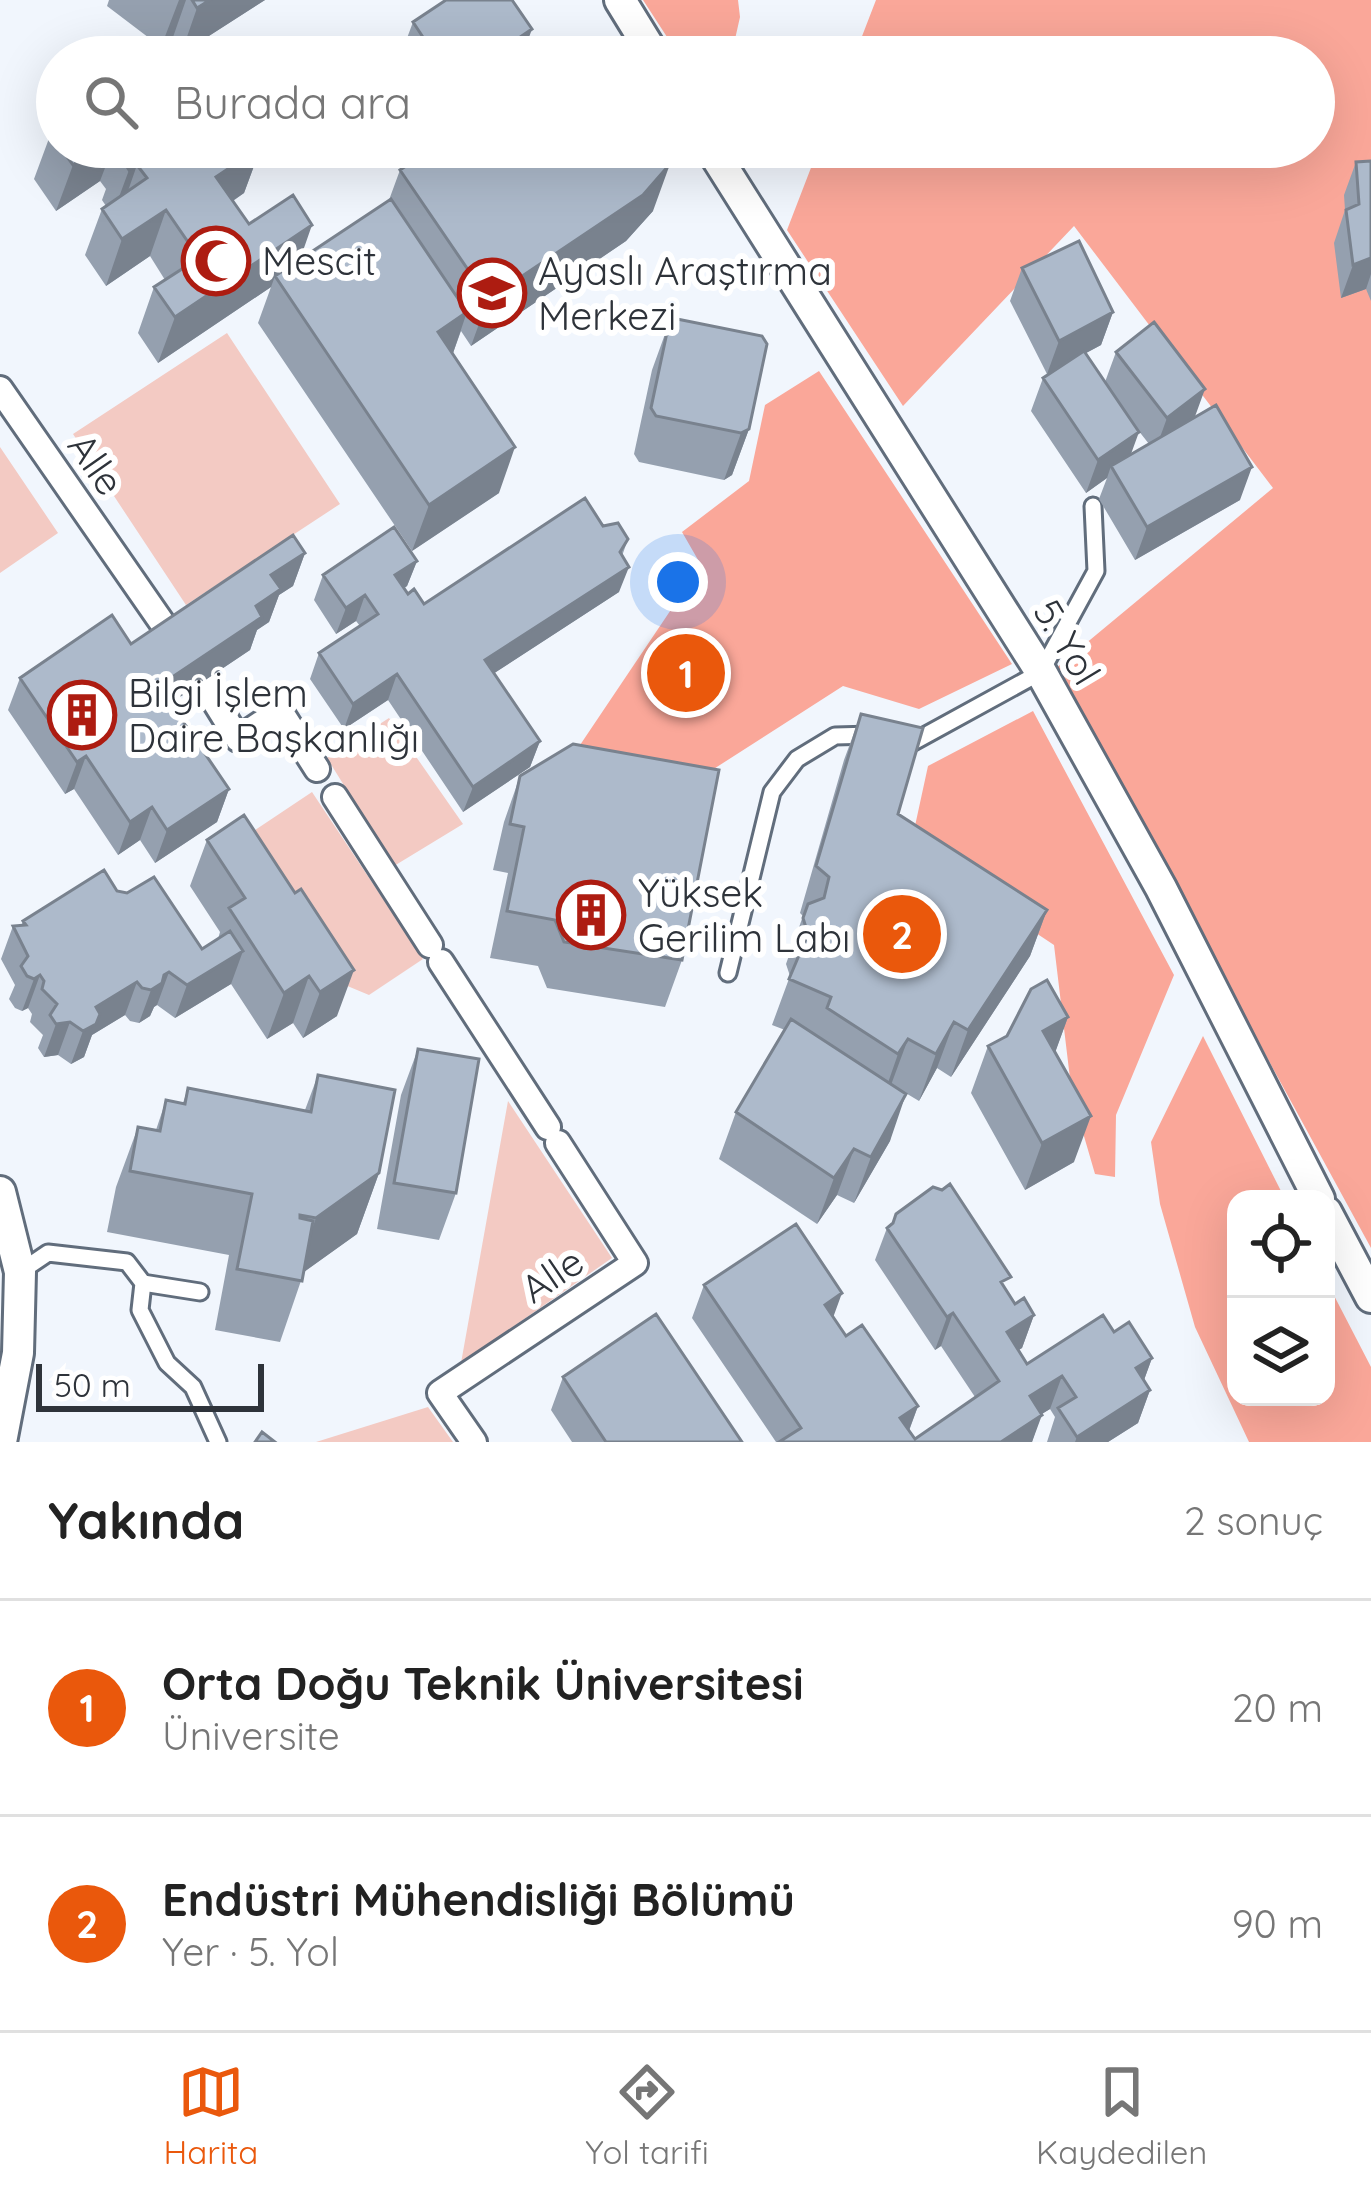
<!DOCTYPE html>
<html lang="tr">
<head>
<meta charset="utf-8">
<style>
  :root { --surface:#fff; --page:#f2f2f2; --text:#222; --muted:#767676; --line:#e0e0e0; --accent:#ea580c }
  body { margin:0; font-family:Quicksand,sans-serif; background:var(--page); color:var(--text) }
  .controls { position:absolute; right:36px; bottom:36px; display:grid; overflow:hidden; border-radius:24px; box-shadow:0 12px 48px #0002 }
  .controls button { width:108px; height:108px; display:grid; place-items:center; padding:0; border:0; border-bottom:3px solid var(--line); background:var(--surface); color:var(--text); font:60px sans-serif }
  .scale { position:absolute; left:36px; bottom:30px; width:228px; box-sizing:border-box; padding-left:12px; border:6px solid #2e333a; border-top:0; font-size:33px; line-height:42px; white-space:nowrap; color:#2e333a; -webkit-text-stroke:9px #fff; paint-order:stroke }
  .you { position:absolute; left:678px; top:582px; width:42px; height:42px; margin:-30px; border:9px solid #fff; border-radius:50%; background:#1a73e8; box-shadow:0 0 0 18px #1a73e833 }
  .badge { display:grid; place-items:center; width:78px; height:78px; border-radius:50%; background:var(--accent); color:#fff; font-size:39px; font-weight:700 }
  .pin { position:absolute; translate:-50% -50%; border:6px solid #fff; box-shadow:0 3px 12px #0006 }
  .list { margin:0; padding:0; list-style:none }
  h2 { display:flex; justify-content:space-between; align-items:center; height:156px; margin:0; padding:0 48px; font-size:51px }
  h2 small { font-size:39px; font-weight:400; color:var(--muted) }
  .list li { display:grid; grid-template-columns:78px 1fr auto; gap:36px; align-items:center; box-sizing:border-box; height:216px; padding:0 48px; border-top:3px solid var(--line) }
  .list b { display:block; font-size:45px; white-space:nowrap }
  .list p { margin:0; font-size:39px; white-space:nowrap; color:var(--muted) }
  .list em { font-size:39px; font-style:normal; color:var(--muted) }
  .icon { flex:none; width:66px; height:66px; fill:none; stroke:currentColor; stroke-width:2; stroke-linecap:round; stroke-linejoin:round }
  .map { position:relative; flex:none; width:1371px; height:1442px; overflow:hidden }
  .search { position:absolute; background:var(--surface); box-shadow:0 12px 48px #0002; left:36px; right:36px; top:36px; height:132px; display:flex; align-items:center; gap:30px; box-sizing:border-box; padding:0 42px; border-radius:66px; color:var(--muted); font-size:45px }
  .sheet { height:588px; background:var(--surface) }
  nav { display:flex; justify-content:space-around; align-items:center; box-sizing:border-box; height:168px; border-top:3px solid var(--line); background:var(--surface); font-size:33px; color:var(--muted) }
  nav a { display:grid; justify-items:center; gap:6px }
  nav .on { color:var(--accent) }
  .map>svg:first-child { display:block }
  .green { fill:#f3cac3 }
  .forest { fill:#faa799 }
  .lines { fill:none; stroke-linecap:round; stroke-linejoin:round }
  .service-casing { stroke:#616d7c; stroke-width:21 }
  .pedestrian-casing { stroke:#616d7c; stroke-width:30 }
  .minor-casing { stroke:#616d7c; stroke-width:36 }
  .service { stroke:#fff; stroke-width:15 }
  .pedestrian { stroke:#fff; stroke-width:24 }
  .minor { stroke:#fff; stroke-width:30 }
  .wall { fill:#95a0af; fill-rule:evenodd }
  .shaded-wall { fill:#79828e }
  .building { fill:#adbacb; stroke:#79828e; stroke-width:3 }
  .labels { text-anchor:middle; stroke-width:12; stroke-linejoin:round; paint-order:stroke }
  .poi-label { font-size:39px; fill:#2e333a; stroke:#fff; text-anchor:start }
  .street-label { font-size:39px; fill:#2e333a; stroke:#fff }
</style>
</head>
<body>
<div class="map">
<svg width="1371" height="1442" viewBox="0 0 1371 1442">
  <rect width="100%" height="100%" fill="#f1f6fd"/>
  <path class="green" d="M227 333 340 504 186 605 73 434Z
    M0 447 58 533 0 573Z
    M389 718 463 824 394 866 327 758Z
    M312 792 423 959 369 995 333 980 243 838Z
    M508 1101 612 1258 461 1363Z
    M428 1407 453 1442H316Z"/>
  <path class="forest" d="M643 0H738L740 17 731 57H680Z
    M876 0H1371V1248L1055 669 1273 488 1074 226 903 406 787 230 819 147H1314V57H854Z
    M819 371 1012 664 919 709 843 686 709 772 576 751 701 565 682 532 749 481 765 405Z
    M1033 711 1174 975 1116 1115 1115 1177 1095 1174 1072 1095 1054 945 910 849 928 766Z
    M1203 1036 1285 1199H1236V1397H1326V1280L1371 1367V1442H1249L1195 1327 1160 1204 1151 1142Z"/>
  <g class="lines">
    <defs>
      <path id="service" d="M906 746 1041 672 1096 571 1093 506
        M728 973 772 792 797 759 835 736 872 735
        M20 1272 48 1253 127 1262 143 1283 140 1310 167 1363 193 1387 218 1442
        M143 1283 200 1292"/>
      <path id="pedestrian" d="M0 389 174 640
        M202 681 238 739 280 711 317 769
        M335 797 430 945
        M441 962 548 1127
        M474 1442 440 1393 635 1263 558 1143"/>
      <path id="minor" d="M620 0 655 57
        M710 147 1041 672 1161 888 1319 1199
        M0 1192 20 1272 18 1353 1 1442
        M1326 1212 1371 1297"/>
    </defs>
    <use href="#service" class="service-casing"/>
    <use href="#pedestrian" class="pedestrian-casing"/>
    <use href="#minor" class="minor-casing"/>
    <use href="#service" class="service"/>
    <use href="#pedestrian" class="pedestrian"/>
    <use href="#minor" class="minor"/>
  </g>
  <path class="wall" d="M109 0H265L193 46 177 49 172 40 161 47 107 6Z
    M413 22 522 57H400Z
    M57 129V147H261L244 193 233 201 249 224 300 260 389 200 400 170 653 211 626 241 471 346 461 331 453 353 499 493 412 551 258 323 271 287 158 363 138 333 154 287 165 280 150 256 106 286 85 255 102 209 106 206 102 200 106 189 100 181 56 211 34 179 51 133Z
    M1371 161V301L1366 289 1341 298 1334 243 1345 210 1344 195 1356 162Z
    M1022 268 1113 312 1101 345 1086 353 1105 382 1116 352 1195 418 1240 500 1135 560 1099 499 1107 478 1086 493 1031 411 1043 378 1059 367 1047 374 1010 301ZM1127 416 1149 444 1130 455Z
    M669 323 749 429 732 475 724 480 639 462 634 454 652 370Z
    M603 526 628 539 622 556 619 592 494 673 540 741 530 767 463 812 388 700 344 729 310 679 319 653 360 626 356 621 336 634 314 600 323 575 417 561 407 586 404 588 408 594 424 604Z
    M305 553 293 586 279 595 269 622 257 630 250 650 171 703 229 789 217 822 155 863 140 840 118 855 74 789 65 794 8 710 20 678 131 644Z
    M861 714 898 814 1047 910 1030 956 951 1077 937 1068 919 1101 899 1089 890 1141 854 1203 837 1195 817 1224 719 1159 736 1112 785 1030 772 1025 790 976 786 964 803 916 800 913 844 760Z
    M520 776 682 960 665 1007 547 988 538 966 490 958 508 873 493 870 504 822Z
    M244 815 337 1016 303 1038 293 1023 267 1039 231 984 175 1018 157 1005 154 1007 150 1016 139 1023 130 1021 125 1015 92 1035 84 1057 71 1064 58 1055 44 1057 38 1048 43 1035 30 1022 32 1014 28 1008 22 1011 15 1008 9 999 15 985 1 959 13 926H21L23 921 117 891 202 949 218 939 220 932 190 886 207 840Z
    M1068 1017 1055 1052 1074 1162 1025 1190 971 1093 988 1046Z
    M418 1049 456 1193 439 1240 377 1229 401 1095Z
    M318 1075 379 1173 357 1234 304 1272 280 1342 215 1330 229 1255 107 1232 116 1187 138 1127 156 1130 166 1100 183 1103 188 1088 305 1110Z
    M896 1214 1006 1290 1015 1304 1034 1315 1022 1348 1018 1350 1027 1364 1114 1332 1152 1358 1144 1380 1150 1390 1138 1423 1108 1442H1047L1055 1417 1050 1409 1041 1414 1032 1442H776L692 1318 704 1285 834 1318 846 1336 918 1406 909 1431 915 1439 975 1397 941 1346 935 1350 875 1260 887 1228 892 1224Z
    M563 1377 742 1442H572L551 1410Z"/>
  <path class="shaded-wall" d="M179 0H186L172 40 161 47Z
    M210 0H265L181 54 197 8Z
    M532 29 522 57H491Z
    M99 147H113L100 181 56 211 73 165Z
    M261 147 244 193 200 223 216 177Z
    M670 164 653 211 626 241 471 346 488 299Z
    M137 165 121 211 112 216 129 170Z
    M166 210 150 256 106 286 122 239Z
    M312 225 296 271 275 276 271 287 158 363 175 317Z
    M1371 258V274L1366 289 1341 298 1353 265Z
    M467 312 451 359 438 332Z
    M1113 312 1101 345 1047 374 1059 341Z
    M1205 389 1193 422 1155 451 1167 418Z
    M749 429 732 475 724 480 741 433Z
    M1139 432 1127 465 1111 466 1107 478 1086 493 1098 460Z
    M515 447 499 493 412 551 429 505Z
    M1252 467 1240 500 1135 560 1147 527Z
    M305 553 293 586 279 595 269 622 257 630 250 650 147 719 159 686 256 606 271 575Z
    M417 561 407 586 386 601 395 575Z
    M629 567 619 592 476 685 485 660Z
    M365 595 356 621 336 634 346 608Z
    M397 674 388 700 344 729 353 704Z
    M540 741 530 767 463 812 473 787Z
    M86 756 74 789 65 794 77 762Z
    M229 789 217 822 155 863 167 830Z
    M152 807 140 840 118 855 130 822Z
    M1047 910 1030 956 951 1077 968 1030Z
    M243 951 231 984 175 1018 187 985Z
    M354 970 337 1016 303 1038 320 992Z
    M169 972 157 1005 154 1007 150 1016 139 1023 151 990 164 975Z
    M40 975 28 1008 22 1011 34 979Z
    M309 976 293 1023 267 1039 284 993Z
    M137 982 125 1015 92 1035 84 1057 71 1064 83 1031 96 1007Z
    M1068 1017 1051 1064 1043 1031Z
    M70 1022 58 1055 44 1057 56 1024Z
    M954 1022 937 1068 919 1101 936 1054Z
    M908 1039 891 1085 882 1100 898 1054Z
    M906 1094 890 1141 854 1203 871 1157Z
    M1091 1116 1074 1162 1025 1190 1042 1143Z
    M854 1149 837 1195 817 1224 834 1178Z
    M379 1173 357 1234 294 1279 316 1218Z
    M842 1293 830 1326 825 1305Z
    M953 1313 941 1346 935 1350 947 1317Z
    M1034 1315 1022 1348 995 1365 1007 1332Z
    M1152 1358 1140 1391 1136 1368Z
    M1062 1376 1050 1409 1018 1429 1030 1396Z
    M1150 1390 1138 1423 1108 1442H1075L1077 1437Z
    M918 1406 906 1438 900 1418Z
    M1042 1415 1032 1442H1001Z"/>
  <path class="building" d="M192 0H210L197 8Z
    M446 0H512L532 29 491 57H436L413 22Z
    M189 41 200 57H165Z
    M594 52 615 54 622 57H580Z
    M60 147H99L73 165Z
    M125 147H261L216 177 249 224 293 195 312 225 175 317 154 287 199 258 166 210 122 239 102 209 147 178 137 165 129 170 119 154 126 148Z
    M434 147H675L670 164 643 195 488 299 400 170Z
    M1371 161V258L1353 265 1346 210 1359 204 1356 162Z
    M391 199 467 312 438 332 515 447 429 505 275 276Z
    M1079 241 1113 312 1059 341 1022 268Z
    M677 319 762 336 767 344 749 429 741 433 656 416 651 408 669 323Z
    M1154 322 1205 389 1167 418 1116 352Z
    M1084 351 1139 432 1098 460 1043 378Z
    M1216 405 1252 467 1147 527 1111 466Z
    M585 498 603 526 618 523 628 539 620 552 629 567 485 660 540 741 473 787 397 674 353 704 319 653 378 614 365 595 346 608 323 575 394 527 417 561 395 575 408 594 414 589 424 604Z
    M293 535 305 553 271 575 281 589 256 606 262 617 159 686 229 789 167 830 152 807 130 822 86 756 77 762 20 678 112 615 131 644Z
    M861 714 923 728 898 814 1047 910 968 1030 954 1022 936 1054 908 1039 898 1054 827 1008 831 997 789 979 808 934 803 918 808 904 824 898 829 877 816 866Z
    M573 744 719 770 682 960 564 942 555 920 507 911 524 827 510 824 520 776Z
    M244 815 295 893 301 889 354 970 320 992 309 976 284 993 229 908 245 898 207 840Z
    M104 870 117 891 127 893 154 877 202 949 230 931 243 951 187 985 169 972 164 975 162 983 151 990 142 988 137 982 96 1007 100 1014 96 1024 83 1031 70 1022 56 1024 50 1015 57 1004 42 989 44 981 40 975 34 979 27 976 21 966 28 956 13 926 26 925 23 921Z
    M1047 980 1068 1017 1043 1031 1091 1116 1042 1143 988 1046 1007 1036 1031 989Z
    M791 1019 906 1094 871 1157 854 1149 834 1178 736 1112Z
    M418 1049 479 1059 456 1193 394 1183Z
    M318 1075 395 1090 379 1173 316 1218 300 1215V1218L313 1221 302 1281 237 1269 252 1194 130 1171 138 1127 160 1131 166 1100 185 1104 188 1088 311 1112Z
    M950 1184 1011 1277 1001 1282 1015 1304 1024 1298 1034 1315 1007 1332 1027 1364 1103 1315 1114 1332 1129 1322 1152 1358 1136 1368 1150 1390 1077 1437 1058 1408 1076 1397 1062 1376 1030 1396 1042 1415 1001 1442H779L801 1428 704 1285 796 1224 842 1293 825 1305 846 1336 862 1325 918 1406 900 1418 915 1439 999 1381 953 1313 947 1317 887 1228 893 1223 896 1214 933 1187 942 1190Z
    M656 1314 742 1442H606L563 1377Z
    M262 1432 275 1442H255Z"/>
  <defs>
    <symbol id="mosque-ring" viewBox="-11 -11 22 22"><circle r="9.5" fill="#fff" stroke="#ad1c11" stroke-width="1.5"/><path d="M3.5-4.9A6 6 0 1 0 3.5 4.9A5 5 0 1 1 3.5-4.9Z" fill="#ad1c11"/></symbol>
    <symbol id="university-ring" viewBox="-11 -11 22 22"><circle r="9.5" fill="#fff" stroke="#ad1c11" stroke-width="1.5"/><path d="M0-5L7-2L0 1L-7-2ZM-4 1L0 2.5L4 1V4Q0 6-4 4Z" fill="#ad1c11"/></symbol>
    <symbol id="building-ring" viewBox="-11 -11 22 22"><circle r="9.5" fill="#fff" stroke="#ad1c11" stroke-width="1.5"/><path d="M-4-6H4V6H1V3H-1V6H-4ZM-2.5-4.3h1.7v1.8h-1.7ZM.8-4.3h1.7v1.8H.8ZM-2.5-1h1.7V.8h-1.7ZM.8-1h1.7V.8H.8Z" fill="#ad1c11"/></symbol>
  </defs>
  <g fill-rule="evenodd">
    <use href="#mosque-ring" x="178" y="223" width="76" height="76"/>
    <use href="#university-ring" x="454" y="255" width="76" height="76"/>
    <use href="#building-ring" x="44" y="677" width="76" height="76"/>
    <use href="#building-ring" x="553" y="877" width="76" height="76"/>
  </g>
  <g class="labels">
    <g class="poi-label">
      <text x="262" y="275">Mescit</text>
      <text x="538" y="285">Ayaslı Araştırma<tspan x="538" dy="45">Merkezi</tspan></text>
      <text x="128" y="707">Bilgi İşlem<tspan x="128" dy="45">Daire Başkanlığı</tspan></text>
      <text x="638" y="907">Yüksek<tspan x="638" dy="45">Gerilim Labı</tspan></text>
    </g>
    <g class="street-label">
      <text transform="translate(96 464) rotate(55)" y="14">Alle</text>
      <text transform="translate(1067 642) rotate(59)" y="14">5. Yol</text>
      <text transform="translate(552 1275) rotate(-34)" y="14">Alle</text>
    </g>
  </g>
</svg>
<div class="controls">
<button><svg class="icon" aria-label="locate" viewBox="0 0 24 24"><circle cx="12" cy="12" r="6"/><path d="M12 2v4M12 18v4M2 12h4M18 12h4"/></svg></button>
<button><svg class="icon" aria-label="layers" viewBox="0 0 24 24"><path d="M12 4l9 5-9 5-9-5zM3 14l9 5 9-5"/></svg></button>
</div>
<div class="scale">50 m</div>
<div class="you"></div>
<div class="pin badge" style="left:686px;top:673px">1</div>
<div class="pin badge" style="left:902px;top:934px">2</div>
<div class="search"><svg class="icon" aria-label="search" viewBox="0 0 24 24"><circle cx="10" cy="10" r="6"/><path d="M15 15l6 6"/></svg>Burada ara</div>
</div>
<section class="sheet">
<h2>Yakında<small>2 sonuç</small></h2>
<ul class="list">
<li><span class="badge">1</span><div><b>Orta Doğu Teknik Üniversitesi</b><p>Üniversite</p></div><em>20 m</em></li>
<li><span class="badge">2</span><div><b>Endüstri Mühendisliği Bölümü</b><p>Yer · 5. Yol</p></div><em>90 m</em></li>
</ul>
</section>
<nav>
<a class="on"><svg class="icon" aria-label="map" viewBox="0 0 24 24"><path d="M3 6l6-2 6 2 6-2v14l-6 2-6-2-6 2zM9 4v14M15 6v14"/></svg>Harita</a>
<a><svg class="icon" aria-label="directions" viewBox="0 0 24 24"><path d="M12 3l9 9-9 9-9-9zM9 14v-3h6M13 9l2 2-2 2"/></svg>Yol tarifi</a>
<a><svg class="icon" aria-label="saved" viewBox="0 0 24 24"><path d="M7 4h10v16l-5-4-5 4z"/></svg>Kaydedilen</a>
</nav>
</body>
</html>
